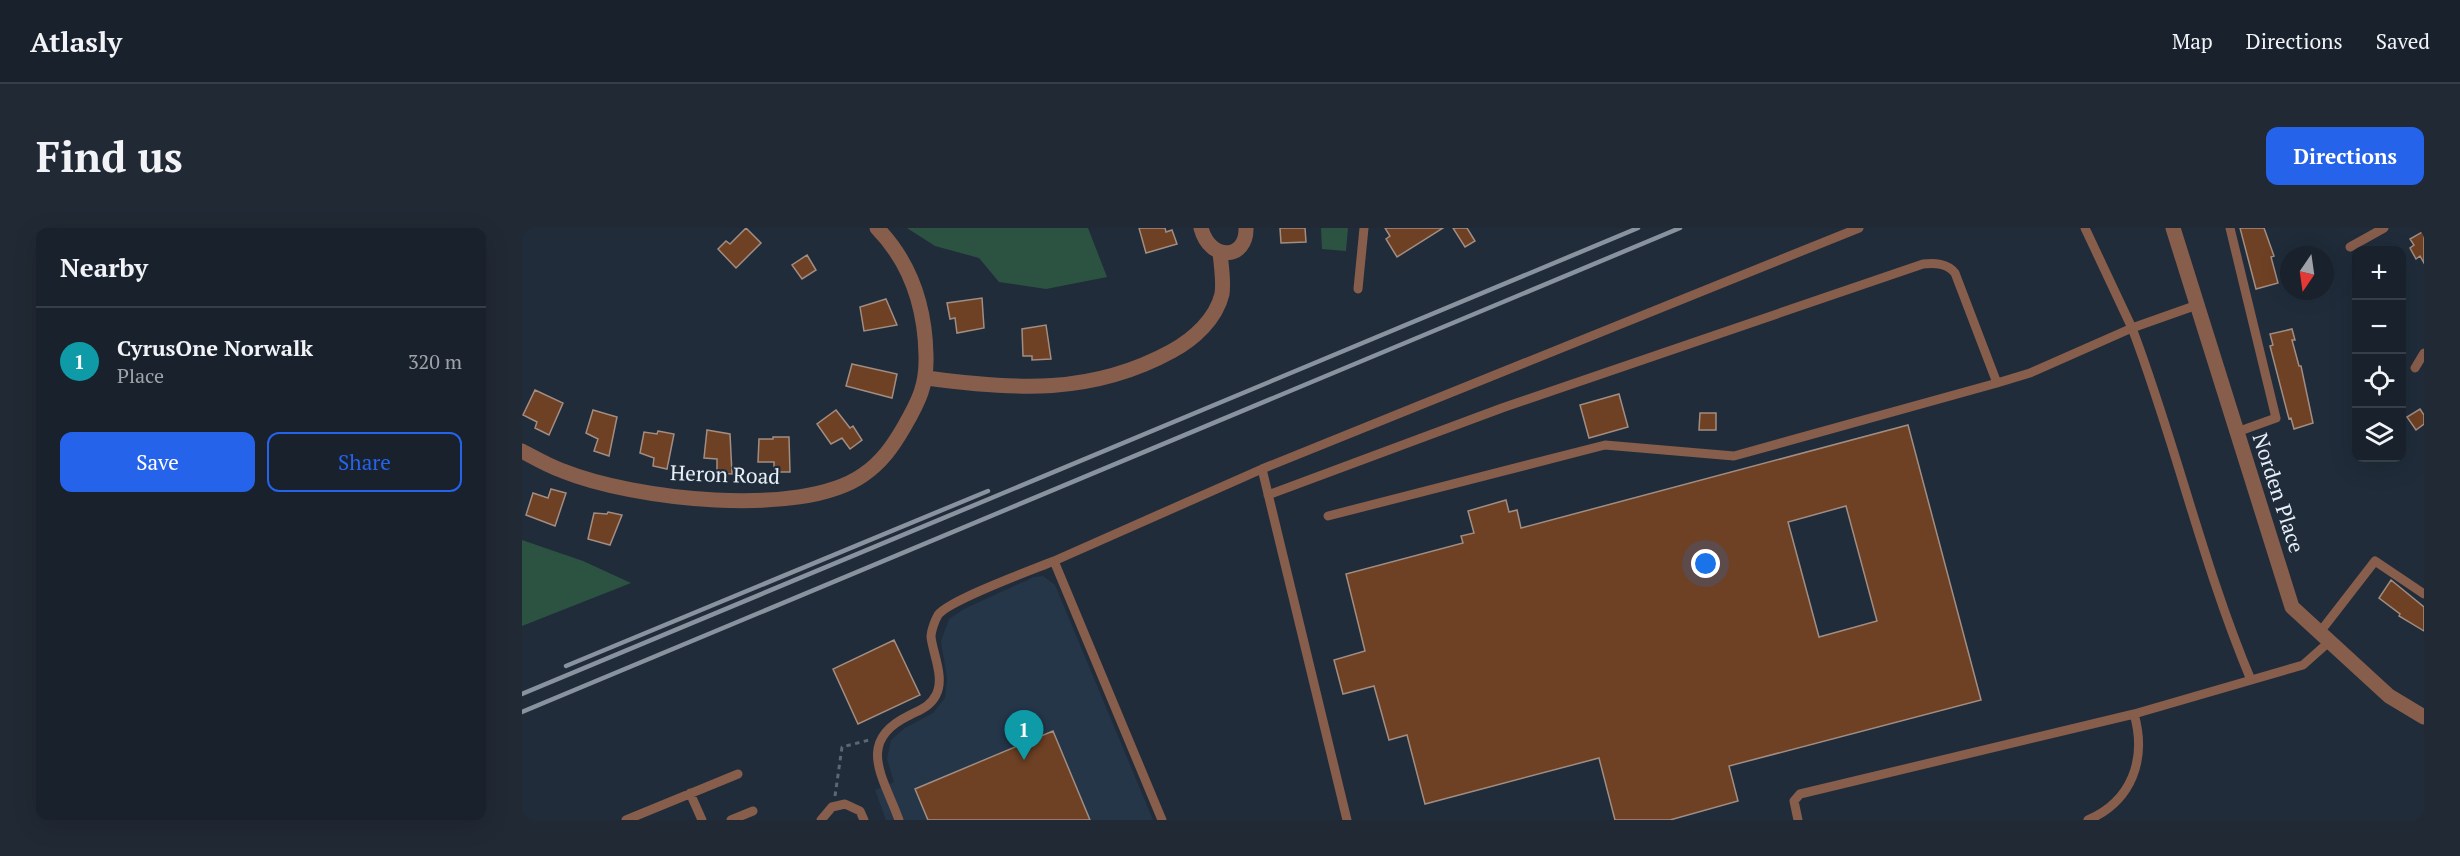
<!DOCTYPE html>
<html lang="en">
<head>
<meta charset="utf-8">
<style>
  :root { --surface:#18212c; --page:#212934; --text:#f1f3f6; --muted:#9fa3a9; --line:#363e48; --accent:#2563eb }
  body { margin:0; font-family:"PT Serif",serif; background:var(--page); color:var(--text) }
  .controls { position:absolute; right:18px; top:18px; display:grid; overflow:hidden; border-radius:12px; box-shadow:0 6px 24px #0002 }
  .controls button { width:54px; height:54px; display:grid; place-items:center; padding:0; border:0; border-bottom:2px solid var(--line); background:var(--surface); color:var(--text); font:30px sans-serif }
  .compass { position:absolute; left:1758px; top:18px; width:54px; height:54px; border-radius:50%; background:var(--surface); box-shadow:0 6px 24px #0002; rotate:193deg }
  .you { position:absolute; left:1184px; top:336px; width:21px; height:21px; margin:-15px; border:4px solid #fff; border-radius:50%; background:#1a73e8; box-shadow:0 0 0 9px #1a73e833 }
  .badge { display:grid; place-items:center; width:39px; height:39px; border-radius:50%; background:var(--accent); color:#fff; font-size:20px; font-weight:700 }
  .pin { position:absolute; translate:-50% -50px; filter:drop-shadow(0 2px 3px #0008) }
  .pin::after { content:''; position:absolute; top:32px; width:21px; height:18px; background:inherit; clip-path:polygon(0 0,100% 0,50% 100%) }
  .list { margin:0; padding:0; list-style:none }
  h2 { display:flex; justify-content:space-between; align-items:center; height:78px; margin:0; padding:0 24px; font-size:26px }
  h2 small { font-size:20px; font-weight:400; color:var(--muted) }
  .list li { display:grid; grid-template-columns:39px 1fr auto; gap:18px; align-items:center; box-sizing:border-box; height:108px; padding:0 24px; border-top:2px solid var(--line) }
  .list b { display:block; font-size:22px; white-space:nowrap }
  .list p { margin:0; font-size:20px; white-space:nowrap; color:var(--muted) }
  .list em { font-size:20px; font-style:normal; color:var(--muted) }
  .actions { display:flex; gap:12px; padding:18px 24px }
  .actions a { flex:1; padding:14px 0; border:2px solid var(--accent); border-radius:12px; text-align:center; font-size:21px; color:var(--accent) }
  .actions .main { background:var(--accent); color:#fff }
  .icon { flex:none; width:33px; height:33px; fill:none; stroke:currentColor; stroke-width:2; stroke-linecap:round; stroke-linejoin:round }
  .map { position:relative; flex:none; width:1902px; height:592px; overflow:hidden; border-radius:12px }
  header { display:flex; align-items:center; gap:36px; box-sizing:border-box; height:84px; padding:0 30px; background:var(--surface); border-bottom:2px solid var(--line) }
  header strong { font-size:28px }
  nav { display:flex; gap:33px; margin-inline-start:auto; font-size:21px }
  .intro { display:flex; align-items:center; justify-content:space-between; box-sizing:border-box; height:144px; padding:0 36px }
  h1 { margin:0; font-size:42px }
  .button { padding:15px 27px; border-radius:12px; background:var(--accent); color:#fff; font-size:21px; font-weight:700 }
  main { display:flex; gap:36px; padding:0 36px }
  aside { flex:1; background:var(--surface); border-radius:12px; box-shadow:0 6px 24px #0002 }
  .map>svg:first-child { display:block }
  .built { fill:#253649 }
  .green { fill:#2c5342 }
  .building { fill:#6e4024; stroke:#a28d82; stroke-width:1.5; fill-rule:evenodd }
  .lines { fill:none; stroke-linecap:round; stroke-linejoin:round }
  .path { stroke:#5c6773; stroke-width:3; stroke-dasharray:4.5 4.5; stroke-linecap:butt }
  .service { stroke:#875d4c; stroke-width:9 }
  .minor { stroke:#875d4c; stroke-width:15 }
  .rail { stroke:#89939f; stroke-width:4.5 }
  .labels { text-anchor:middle; stroke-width:4.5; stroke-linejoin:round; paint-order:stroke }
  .street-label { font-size:21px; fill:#e7eff8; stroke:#202c3a }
</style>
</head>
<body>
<header>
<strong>Atlasly</strong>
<nav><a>Map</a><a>Directions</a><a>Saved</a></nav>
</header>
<div class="intro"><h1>Find us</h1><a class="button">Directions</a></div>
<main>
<aside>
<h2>Nearby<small></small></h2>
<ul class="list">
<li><span class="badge" style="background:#0f9aa8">1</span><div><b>CyrusOne Norwalk</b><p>Place</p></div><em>320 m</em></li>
</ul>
<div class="actions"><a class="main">Save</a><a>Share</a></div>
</aside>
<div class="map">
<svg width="1902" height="592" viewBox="0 0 1902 592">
  <rect width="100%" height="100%" fill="#202c3a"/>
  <path class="built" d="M521 348 533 357 631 592H364L353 562 372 554 365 531 369 512 383 500 411 485 423 470 425 450 419 413 427 391 442 381 512 349Z"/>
  <path class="green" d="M385 0H566L585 49 524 61 477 54 457 30 413 18Z
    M799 0H826L824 23 800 21Z
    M0 312 61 333 109 355 0 398Z"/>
  <path class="building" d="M224 0 239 15 214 40 196 21 204 13 208 16Z
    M617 0H643L644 4 650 2 655 16 624 25Z
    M758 0H783L784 14 759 15Z
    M863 0H921L875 29 864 11 868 8Z
    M931 0H945L953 13 943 19Z
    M1718 0H1742L1752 28 1749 29 1756 55 1734 61Z
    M1902 3V35L1898 28 1894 31 1888 20 1892 17 1888 11Z
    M285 27 294 42 280 51 270 37Z
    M460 70 462 100 435 105 433 90 428 91 425 75Z
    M364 71 375 97 342 103 338 79Z
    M524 97 529 131 510 132V128H501L500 101Z
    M1770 101 1773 112H1770L1777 138H1779L1791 195 1772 201 1769 190 1767 191 1748 118 1751 117 1748 106Z
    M330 136 375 146 370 170 324 158Z
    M13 162 41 175 27 207 13 200 15 194 1 187Z
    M1097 166 1106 199 1067 210 1058 177Z
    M1898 181 1902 187V196L1894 202 1885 189Z
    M71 182 95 189 87 228 72 223 76 211 64 205Z
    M314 182 328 200 331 198 340 212 328 221 320 210 309 216 295 196Z
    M1178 185H1194V202H1177Z
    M1386 197 1459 472 1207 538 1216 573 1148 592H1093L1077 530 903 576 885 507 867 512 852 458 821 466 812 432 843 423 824 346 941 315 939 308 952 305 946 283 984 272 987 284 995 282 999 300ZM1324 278 1355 393 1297 409 1266 294Z
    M185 202 208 206 210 246 195 245V231L182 230Z
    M136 203 152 206 145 241 131 238 132 230 118 225 122 204 135 206Z
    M251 209H267L268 244H252V234H236L237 211H251Z
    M29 261 44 265 33 298 4 287 11 265 26 270Z
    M86 284 100 287 88 317 66 311 72 285 85 286Z
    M1869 352 1902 379V403L1877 388 1878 386 1857 370Z
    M372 412 398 467 336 496 311 441Z
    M531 503 568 592H406L393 561Z"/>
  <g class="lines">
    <path class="path" d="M313 568 320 519 347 512"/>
    <path class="service" d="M1563 0 1610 100 1675 77
      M1708 0 1754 190 1715 204
      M1828 19 1862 0
      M836 61 842 0
      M1893 140 1902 125
      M740 241 1337 0
      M746 267 980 180 1401 36C1413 35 1425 35 1433 45L1475 155
      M806 288 1083 217 1212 228 1475 155 1508 145 1610 100C1654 216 1681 338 1729 452
      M532 333 740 241 825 592
      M1798 404 1853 333 1902 366
      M168 565 180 592
      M104 592 216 546
      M209 592 231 583
      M299 592 310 579 323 576 338 583 342 592
      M377 592C362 550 333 514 386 488 397 482 408 479 414 467 423 450 411 426 409 409 409 403 413 392 416 387 427 372 510 342 532 333L640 592
      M1276 592 1272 573 1278 566 1612 486 1781 437 1808 413
      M1566 592C1610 573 1625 531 1612 486"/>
    <path class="minor" d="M679 0C688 34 725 32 724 0
      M1651 0 1770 379 1867 468 1902 489
      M405 150C492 162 570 167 650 123 672 111 694 91 700 66 702 53 699 37 698 24
      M0 223C13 230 27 238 41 243 110 271 278 291 341 247 360 234 371 218 382 199 397 173 405 157 404 127 403 79 390 36 355 0"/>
    <path class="rail" d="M44 438 466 263
      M0 466 1116 0
      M0 484 1158 0"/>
  </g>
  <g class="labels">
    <g class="street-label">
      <text transform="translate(203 247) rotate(2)" y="7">Heron Road</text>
      <text transform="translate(1756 265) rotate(72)" y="7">Norden Place</text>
    </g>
  </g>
</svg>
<div class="controls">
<button>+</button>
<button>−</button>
<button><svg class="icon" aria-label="locate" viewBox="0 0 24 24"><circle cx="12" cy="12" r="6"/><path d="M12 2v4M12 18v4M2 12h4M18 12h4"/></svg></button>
<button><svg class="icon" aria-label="layers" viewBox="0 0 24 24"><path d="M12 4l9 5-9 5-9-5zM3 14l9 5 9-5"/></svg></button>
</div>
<svg class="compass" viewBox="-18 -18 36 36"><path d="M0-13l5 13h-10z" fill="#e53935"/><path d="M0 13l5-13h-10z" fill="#9fa3a9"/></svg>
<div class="you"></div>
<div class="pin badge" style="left:502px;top:532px;background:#0f9aa8">1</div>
</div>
</main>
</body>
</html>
